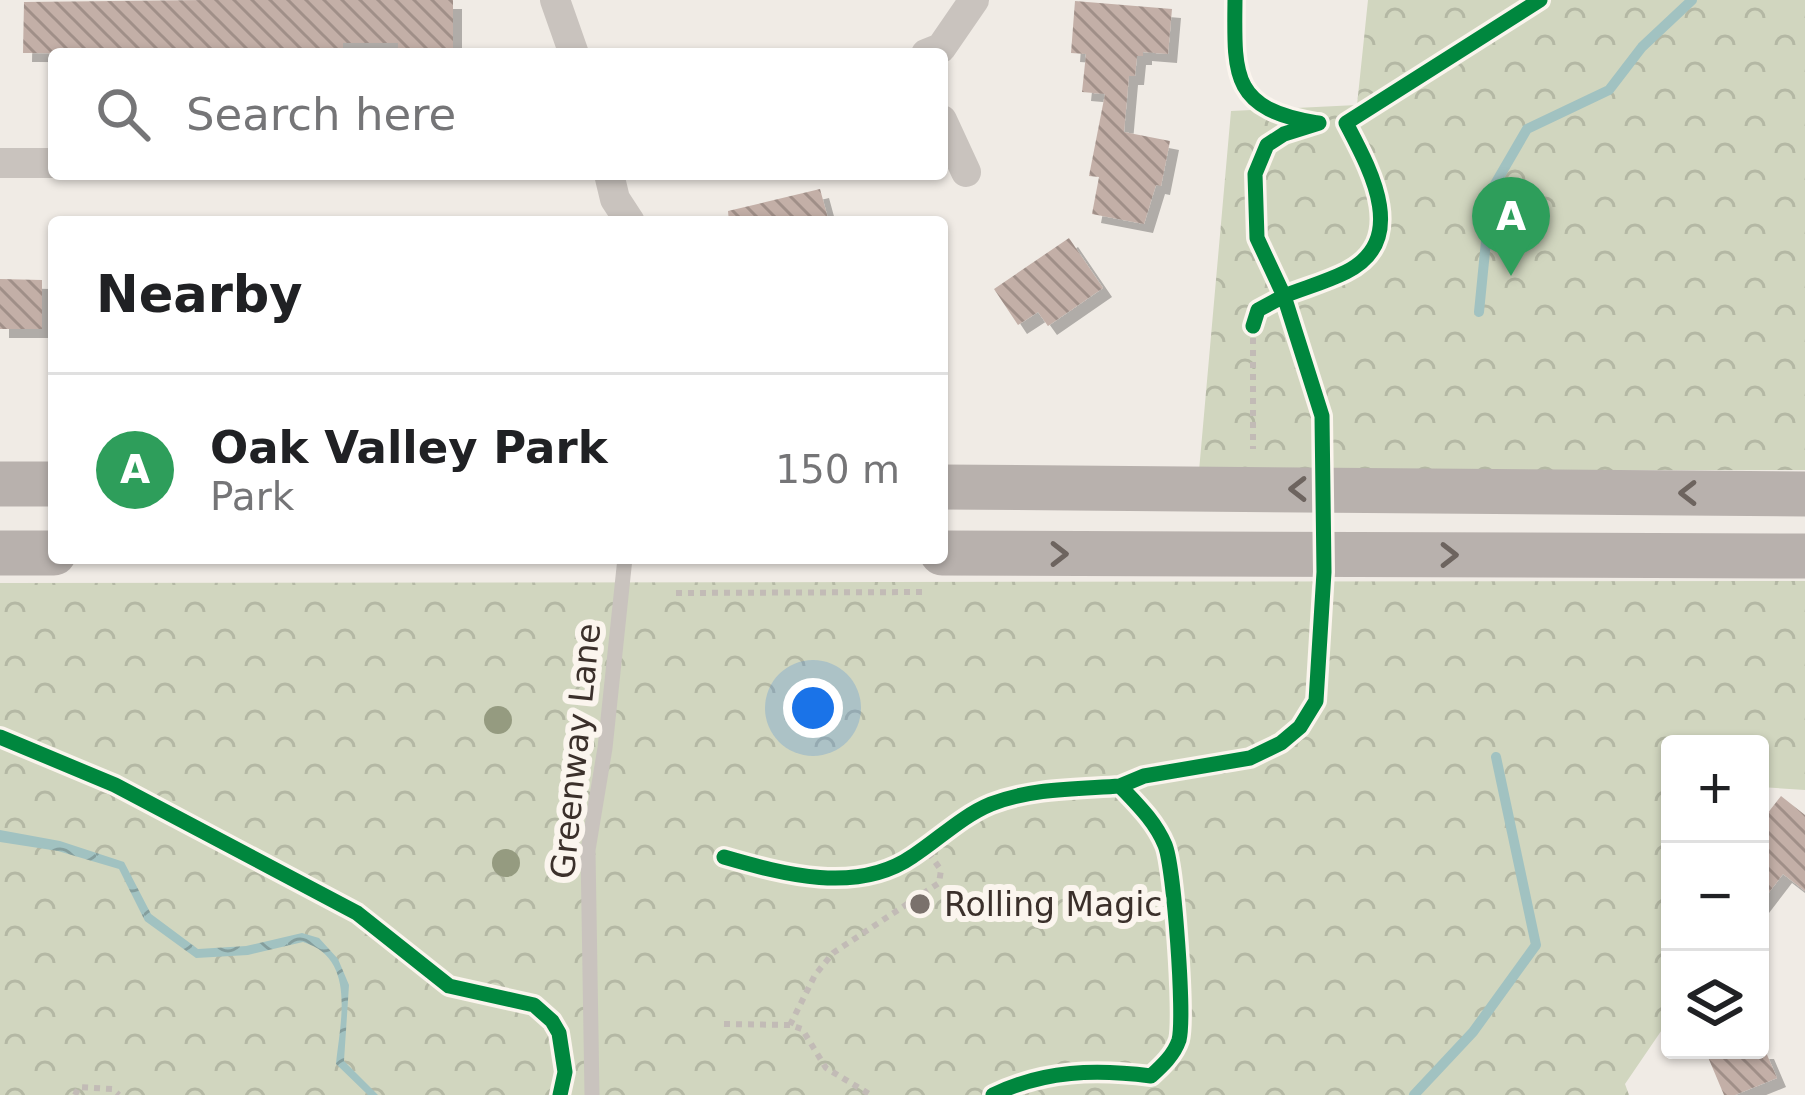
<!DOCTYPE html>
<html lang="en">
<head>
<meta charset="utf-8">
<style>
  :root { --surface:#fff; --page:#f2f2f2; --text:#202124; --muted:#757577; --line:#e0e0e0; --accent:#b45309 }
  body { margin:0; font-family:"DejaVu Sans",sans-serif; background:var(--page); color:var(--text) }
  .controls { position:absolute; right:36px; bottom:36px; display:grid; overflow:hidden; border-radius:12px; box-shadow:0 3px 9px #0004 }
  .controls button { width:108px; height:108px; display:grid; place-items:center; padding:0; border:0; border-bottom:3px solid var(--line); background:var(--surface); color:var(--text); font:60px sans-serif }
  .you { position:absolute; left:813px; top:708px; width:42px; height:42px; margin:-30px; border:9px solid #fff; border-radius:50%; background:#1a73e8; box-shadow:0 0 0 18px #1a73e833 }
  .badge { display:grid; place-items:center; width:78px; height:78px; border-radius:50%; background:var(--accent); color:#fff; font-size:39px; font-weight:700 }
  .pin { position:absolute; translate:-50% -99px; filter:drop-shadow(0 3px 6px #0008) }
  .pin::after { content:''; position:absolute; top:63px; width:42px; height:36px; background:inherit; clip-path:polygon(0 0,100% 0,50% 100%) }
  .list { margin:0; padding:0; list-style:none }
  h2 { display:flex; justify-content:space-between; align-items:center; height:156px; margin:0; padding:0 48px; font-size:51px }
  h2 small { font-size:39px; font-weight:400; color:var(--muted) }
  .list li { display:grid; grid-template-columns:78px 1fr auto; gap:36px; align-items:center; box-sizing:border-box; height:192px; padding:0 48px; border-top:3px solid var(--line) }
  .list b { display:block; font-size:45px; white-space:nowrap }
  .list p { margin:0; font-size:39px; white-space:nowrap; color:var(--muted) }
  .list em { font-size:39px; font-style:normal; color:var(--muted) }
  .icon { flex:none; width:66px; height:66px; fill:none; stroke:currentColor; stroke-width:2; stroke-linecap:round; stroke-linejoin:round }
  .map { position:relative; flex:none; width:1805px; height:1095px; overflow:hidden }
  .search { position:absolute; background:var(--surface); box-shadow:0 3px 9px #0004; left:48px; top:48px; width:900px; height:132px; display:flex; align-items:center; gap:30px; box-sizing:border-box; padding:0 42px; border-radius:12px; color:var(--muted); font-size:45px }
  .panel { position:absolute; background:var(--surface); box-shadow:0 3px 9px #0004; left:48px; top:216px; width:900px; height:348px; border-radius:12px }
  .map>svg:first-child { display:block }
  .forest { fill:url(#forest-crowns) }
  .water { fill:url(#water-waves) }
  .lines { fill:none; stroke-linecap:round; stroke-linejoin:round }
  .stream { stroke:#a1c2c1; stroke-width:10 }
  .building { fill:url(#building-back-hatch); filter:url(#shadow) }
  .path { stroke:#c2bbb6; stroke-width:6; stroke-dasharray:6 6; stroke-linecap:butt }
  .service { stroke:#c9c3be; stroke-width:15 }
  .minor { stroke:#c9c3be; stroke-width:30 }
  .primary { stroke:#b8b1ad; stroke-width:45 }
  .cycleway-casing { stroke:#fbf5ee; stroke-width:22 }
  .cycleway { stroke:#00873e; stroke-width:15 }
  .tree { fill:#959b80 }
  .oneway { stroke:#6d645f }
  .poi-dot { fill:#7a716c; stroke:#fbf5ee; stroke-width:4.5 }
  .labels { text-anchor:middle; stroke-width:12; stroke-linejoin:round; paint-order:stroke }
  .street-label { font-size:33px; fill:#3b302b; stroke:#fbf5ee }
  .poi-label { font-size:33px; fill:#3b302b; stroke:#fbf5ee; text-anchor:start }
</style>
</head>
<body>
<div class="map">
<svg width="1805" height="1095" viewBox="0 0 1805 1095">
  <defs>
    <pattern id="forest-crowns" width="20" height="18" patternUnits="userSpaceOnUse" patternTransform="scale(3)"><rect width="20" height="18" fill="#d1d6bf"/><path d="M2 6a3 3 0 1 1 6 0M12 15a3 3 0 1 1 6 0" fill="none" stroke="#b4b8a4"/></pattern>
    <pattern id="water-waves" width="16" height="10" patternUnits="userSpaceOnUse" patternTransform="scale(3)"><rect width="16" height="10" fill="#a1c2c1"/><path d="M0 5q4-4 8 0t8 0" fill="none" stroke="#849e9d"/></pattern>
    <pattern id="building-back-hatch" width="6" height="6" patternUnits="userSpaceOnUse" patternTransform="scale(3)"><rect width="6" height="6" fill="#c3afa7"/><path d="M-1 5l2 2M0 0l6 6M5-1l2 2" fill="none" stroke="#a08f88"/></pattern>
    <filter id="shadow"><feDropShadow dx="9" dy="9" stdDeviation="0" flood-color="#0004"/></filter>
  </defs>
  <rect width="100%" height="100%" fill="#f0ebe5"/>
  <path class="forest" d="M1368 0H1805V470L1199 471 1231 111 1357 105Z
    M1805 581V790L1760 787V744H1670V1018L1625 1084 1629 1095H0V583Z"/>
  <path class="water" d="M0 830 60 841 124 862 151 914 198 949 246 946 302 933 319 938 338 959 349 985 344 1061 378 1095H368L336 1064C340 1022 357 958 303 942L248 955 196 958 145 921 119 869 58 851 0 842Z"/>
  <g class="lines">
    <path class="stream" d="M1479 312 1491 191 1527 129 1609 90 1642 47 1692 0
      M1414 1095 1473 1032 1536 945 1496 757"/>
  </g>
  <path class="building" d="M205 0H453V54H407V48H398V43H343V54L23 53 24 2Z
    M1075 1 1172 9 1168 54 1143 52V56H1137L1135 76H1129L1124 132 1170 141 1161 186 1156 185 1144 224 1092 214 1099 177 1089 176 1105 94 1082 92 1086 54 1071 53Z
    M820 189 829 222H729L728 211Z
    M1069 238 1103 288 1048 326 1038 312 1018 325 994 289Z
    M0 279 42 280V329H0Z
    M1781 796 1805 815V891L1783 874 1760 904V823Z
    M1705 1050H1765L1777 1078 1735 1095H1724Z"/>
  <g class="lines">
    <path class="path" d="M1253 326V449
      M676 593 925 592
      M724 1024 790 1025 802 1029 826 1068 871 1095
      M790 1025 815 975 833 953 939 883 941 870 925 848
      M75 1095 79 1087 112 1089 119 1095"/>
    <path class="service" d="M592 1095 588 850 605 748 625 558"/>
    <path class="minor" d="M555 0 574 54
      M926 54 941 48 974 0
      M942 120 966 172
      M0 163H54
      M609 174 615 199 630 222"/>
    <path class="primary" d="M0 484H54
      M942 487 1805 494
      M0 553H54
      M942 553 1805 556"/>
    <defs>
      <path id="cycleway" d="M1235 0C1234 77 1232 109 1317 123
        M1319 123 1284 134 1267 145 1255 174 1257 238 1284 296C1304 288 1326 282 1346 272 1410 240 1370 169 1346 123L1540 0
        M0 737 115 785 357 913 449 986 534 1005 552 1021 559 1033 565 1072 560 1095
        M1120 786 1144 776 1250 758 1281 743 1300 727 1316 701 1324 572 1322 416 1284 296 1258 310 1253 326
        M724 857C783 874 857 895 913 856 939 839 962 816 991 804 1032 788 1077 789 1120 786 1137 804 1155 821 1165 845 1174 867 1185 1017 1179 1040 1174 1055 1162 1066 1151 1076 1096 1069 1044 1070 993 1095"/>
    </defs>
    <use href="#cycleway" class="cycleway-casing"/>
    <use href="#cycleway" class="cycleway"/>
  </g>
  <g class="tree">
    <circle cx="498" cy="720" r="14"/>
    <circle cx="506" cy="863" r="14"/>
  </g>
  <defs><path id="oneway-chevron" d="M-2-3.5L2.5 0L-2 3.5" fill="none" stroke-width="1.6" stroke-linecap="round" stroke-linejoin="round" transform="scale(3)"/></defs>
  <g class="oneway">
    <use href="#oneway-chevron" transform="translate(1298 489) rotate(-180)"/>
    <use href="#oneway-chevron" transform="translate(1688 493) rotate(-180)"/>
    <use href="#oneway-chevron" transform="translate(1059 554)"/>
    <use href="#oneway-chevron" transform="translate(1449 555)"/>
  </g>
  <circle class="poi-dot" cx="920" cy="904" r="12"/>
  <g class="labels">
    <g class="street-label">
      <text transform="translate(575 751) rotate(-84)" y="12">Greenway Lane</text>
    </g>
    <g class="poi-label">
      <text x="944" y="916">Rolling Magic</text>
    </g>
  </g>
</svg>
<div class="controls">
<button>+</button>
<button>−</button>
<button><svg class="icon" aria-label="layers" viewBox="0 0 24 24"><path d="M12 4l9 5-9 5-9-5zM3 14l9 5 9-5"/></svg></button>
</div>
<div class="you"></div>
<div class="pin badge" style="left:1511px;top:276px;background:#2e9e5b">A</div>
<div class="search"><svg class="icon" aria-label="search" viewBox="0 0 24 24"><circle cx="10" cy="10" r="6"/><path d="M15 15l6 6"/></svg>Search here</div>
<section class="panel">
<h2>Nearby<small></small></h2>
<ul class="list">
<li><span class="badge" style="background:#2e9e5b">A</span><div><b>Oak Valley Park</b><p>Park</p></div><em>150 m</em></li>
</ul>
</section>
</div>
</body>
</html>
